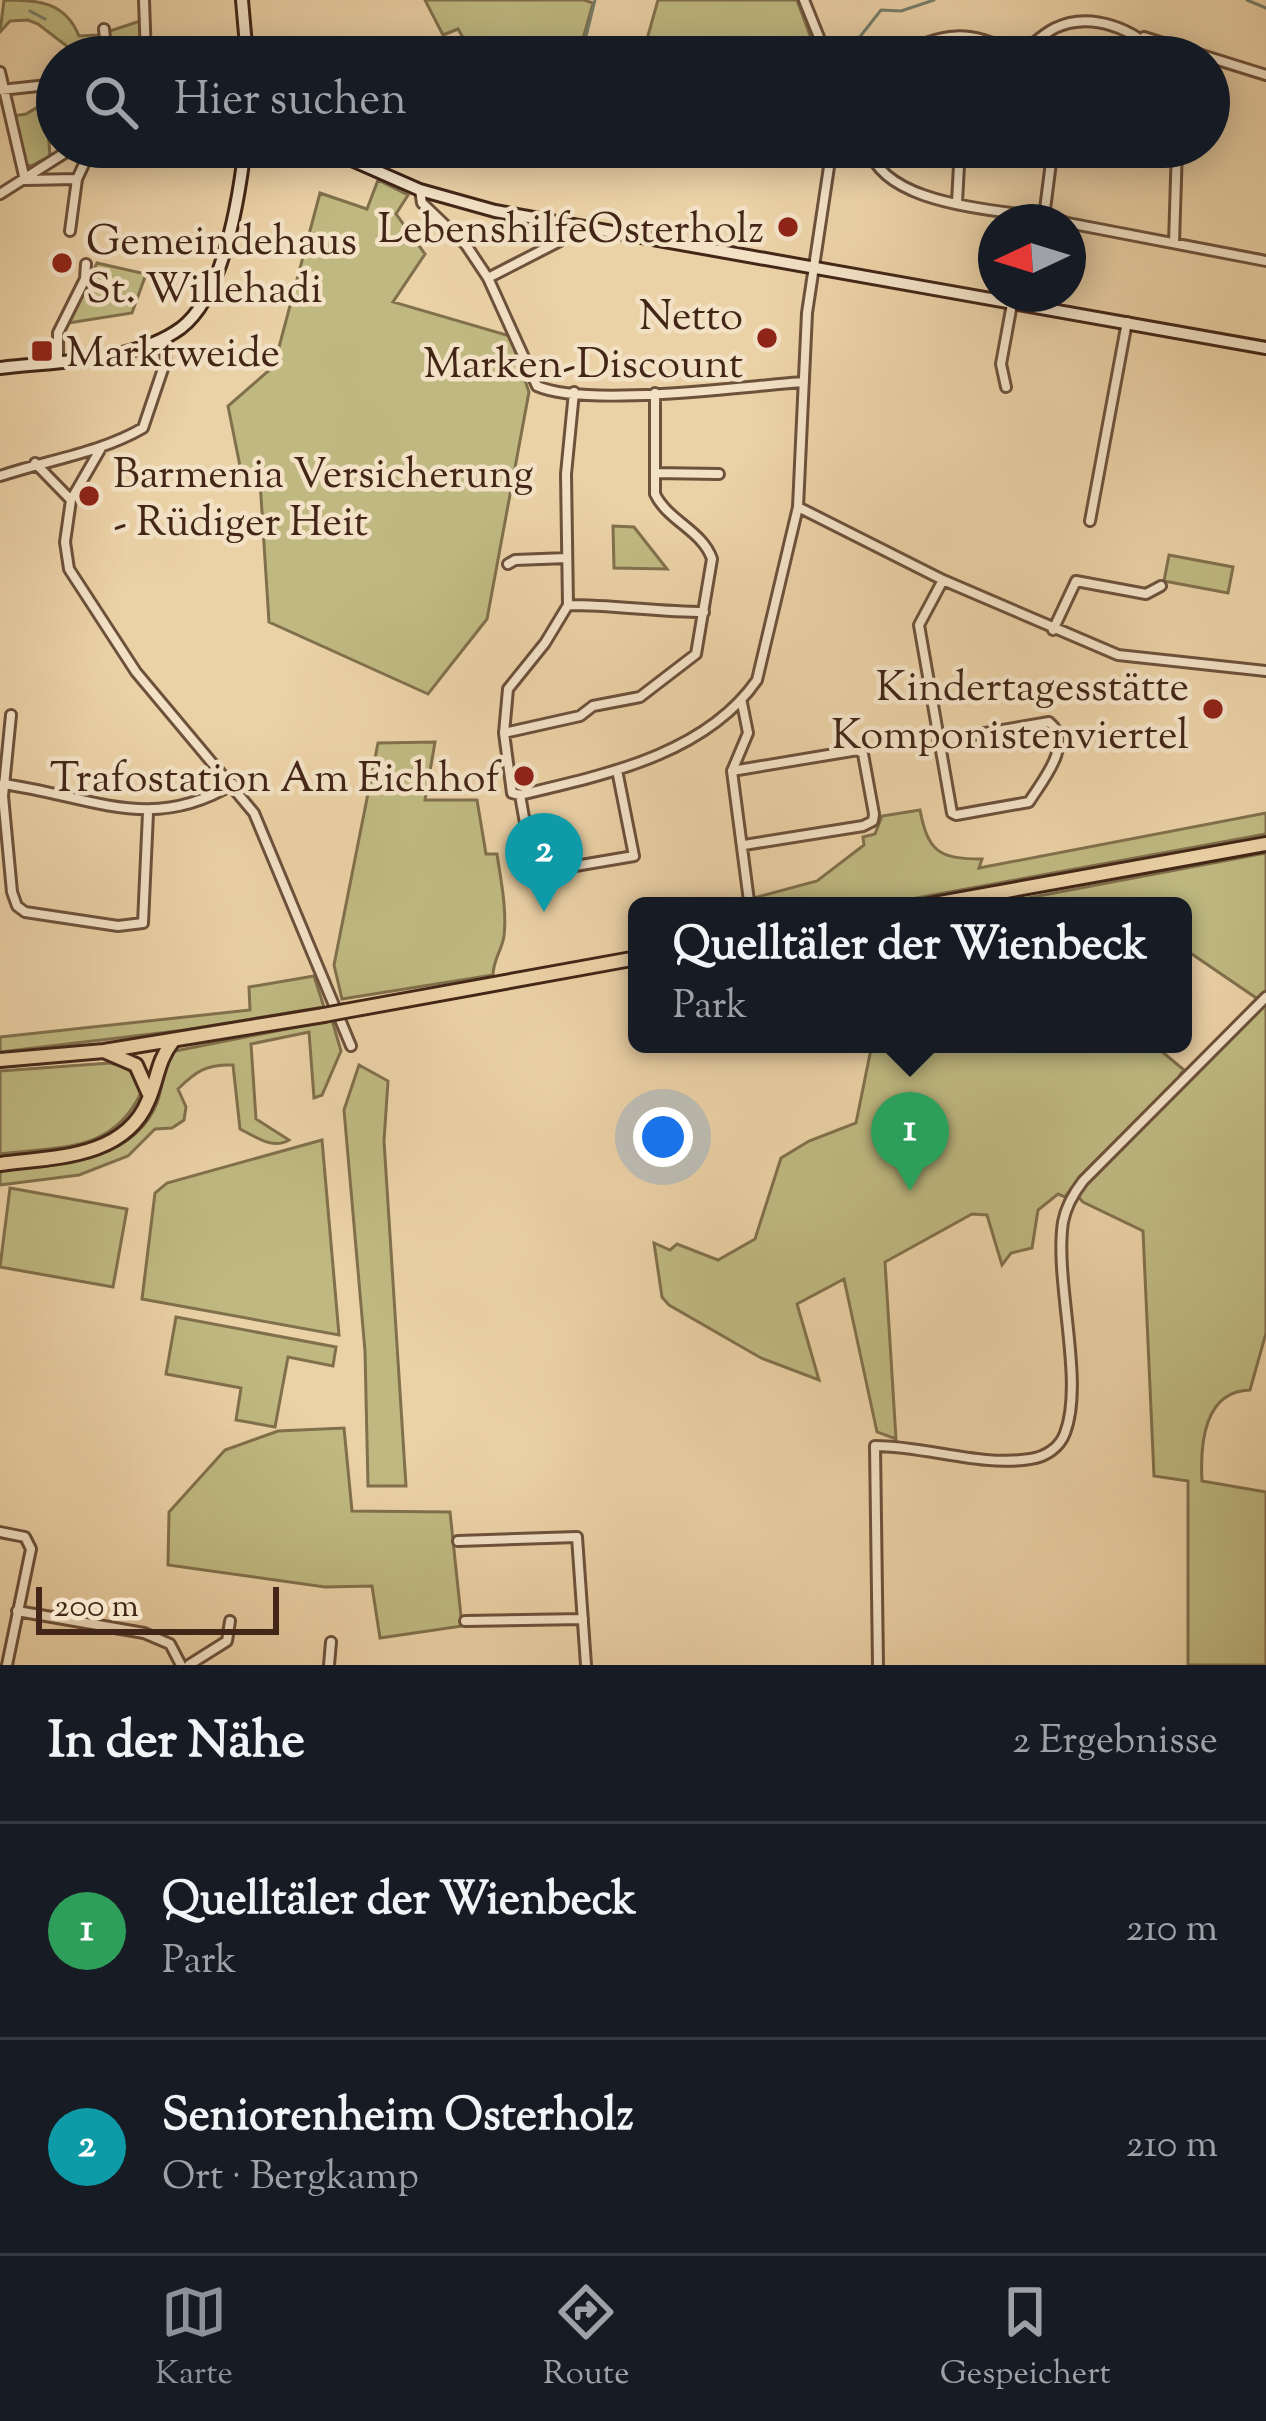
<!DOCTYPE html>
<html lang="de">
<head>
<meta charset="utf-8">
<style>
  :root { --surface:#171b24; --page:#242831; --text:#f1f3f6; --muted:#9ea1a6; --line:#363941; --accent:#8c9099 }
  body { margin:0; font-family:"Sorts Mill Goudy",serif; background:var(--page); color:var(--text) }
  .compass { position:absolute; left:978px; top:204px; width:108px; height:108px; border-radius:50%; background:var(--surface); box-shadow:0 6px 30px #0003; rotate:266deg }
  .scale { position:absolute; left:36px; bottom:30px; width:243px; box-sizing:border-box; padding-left:12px; border:6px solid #432617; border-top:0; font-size:33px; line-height:42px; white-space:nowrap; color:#432617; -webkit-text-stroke:9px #f2e1c5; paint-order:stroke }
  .you { position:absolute; left:663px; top:1137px; width:42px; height:42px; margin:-30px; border:9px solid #fff; border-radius:50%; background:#1a73e8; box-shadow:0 0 0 18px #1a73e833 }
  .badge { display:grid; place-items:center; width:78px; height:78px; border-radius:50%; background:var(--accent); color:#fff; font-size:39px; font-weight:700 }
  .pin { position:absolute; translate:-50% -99px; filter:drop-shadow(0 3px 6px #0008) }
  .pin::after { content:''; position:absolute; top:63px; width:42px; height:36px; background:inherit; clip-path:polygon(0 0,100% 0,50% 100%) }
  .popup { position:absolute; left:628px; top:897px; width:564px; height:156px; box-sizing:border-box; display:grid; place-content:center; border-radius:18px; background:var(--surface); filter:drop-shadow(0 3px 9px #0005); font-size:39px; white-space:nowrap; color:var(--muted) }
  .popup b { font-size:45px; color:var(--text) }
  .popup::after { content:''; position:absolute; left:50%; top:100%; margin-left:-24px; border:24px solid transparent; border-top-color:var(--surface) }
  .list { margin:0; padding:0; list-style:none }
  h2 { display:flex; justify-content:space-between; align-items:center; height:156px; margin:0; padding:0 48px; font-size:51px }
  h2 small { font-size:39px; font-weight:400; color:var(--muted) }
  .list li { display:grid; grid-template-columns:78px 1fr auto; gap:36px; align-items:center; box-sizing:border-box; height:216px; padding:0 48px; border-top:3px solid var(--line) }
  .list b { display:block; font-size:45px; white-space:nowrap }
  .list p { margin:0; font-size:39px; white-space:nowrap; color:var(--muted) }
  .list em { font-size:39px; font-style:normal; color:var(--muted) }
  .icon { flex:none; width:66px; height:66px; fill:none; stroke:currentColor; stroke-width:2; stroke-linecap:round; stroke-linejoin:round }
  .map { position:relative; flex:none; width:1266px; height:1665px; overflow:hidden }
  .search { position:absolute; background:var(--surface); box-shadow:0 6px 30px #0003; left:36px; right:36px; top:36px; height:132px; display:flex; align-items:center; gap:30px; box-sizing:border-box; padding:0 42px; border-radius:66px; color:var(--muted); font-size:45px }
  .sheet { height:588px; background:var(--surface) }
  nav { display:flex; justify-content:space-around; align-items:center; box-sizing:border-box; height:168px; border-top:3px solid var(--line); background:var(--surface); font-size:33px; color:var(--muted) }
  nav a { display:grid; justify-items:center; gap:6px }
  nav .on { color:var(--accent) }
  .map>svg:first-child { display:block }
  .green { fill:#bfb981; stroke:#81704c; stroke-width:3 }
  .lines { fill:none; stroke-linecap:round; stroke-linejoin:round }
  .stream { stroke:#777e6a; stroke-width:3 }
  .street-casing { stroke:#6d513b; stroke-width:14 }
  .secondary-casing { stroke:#432617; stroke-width:16 }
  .primary-casing { stroke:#432617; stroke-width:18 }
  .street { stroke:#f2e1c5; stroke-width:8 }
  .secondary { stroke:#f2e1c5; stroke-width:10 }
  .primary { stroke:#ebd1a6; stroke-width:12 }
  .primary-bridge-casing { stroke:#432617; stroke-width:18; stroke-linecap:butt }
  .primary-bridge { stroke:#ebd1a6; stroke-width:12 }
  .poi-dot { fill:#8f2418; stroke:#f2e1c5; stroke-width:4.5 }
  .labels { text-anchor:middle; stroke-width:9; stroke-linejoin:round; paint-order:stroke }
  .poi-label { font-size:42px; fill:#432617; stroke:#f2e1c5; text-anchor:end }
</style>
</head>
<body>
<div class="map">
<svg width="1266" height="1665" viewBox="0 0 1266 1665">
  <rect width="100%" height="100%" fill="#ebd1a6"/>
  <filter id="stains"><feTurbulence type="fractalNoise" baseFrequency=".00167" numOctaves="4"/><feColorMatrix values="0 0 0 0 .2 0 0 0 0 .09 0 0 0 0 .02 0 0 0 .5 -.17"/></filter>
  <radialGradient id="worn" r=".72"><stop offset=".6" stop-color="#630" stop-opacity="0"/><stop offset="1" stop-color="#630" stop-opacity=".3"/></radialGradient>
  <path class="green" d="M4 0C37 0 65 1 79 36L98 35 143 20 144 57H81L38 24 28 20 10 21 0 32Z
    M425 0H584L593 3 578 57H474L458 29 443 35Z
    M658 0H797L818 57H642Z
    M46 102 50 156 31 166 24 164 13 116 26 114Z
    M378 180 408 195 396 214 425 254 393 302 510 336 529 392 487 619 428 694 269 622 260 481H243L228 406 274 366 320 193 367 209Z
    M97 263 146 274 132 313 68 323Z
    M613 526 634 527 667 569 614 568Z
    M1169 555 1233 567 1228 593 1164 581Z
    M435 742 425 800H477L486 854H497C501 881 507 909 504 936 502 950 493 960 493 975L342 999 334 965 378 743Z
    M920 810C928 851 938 859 982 859L979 868 1266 813V834L873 906H724L817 881 864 845 863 837 875 834 882 816Z
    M1266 853V1333L1250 1390C1204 1391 1200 1444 1202 1481L1266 1492V1665H1188V1481L1154 1476 1143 1231 1083 1202 1071 1189 1065 1197 1058 1194 1038 1210 1032 1248 1011 1253 1002 1265 987 1215 972 1214 885 1262 896 1439 877 1432 844 1279 797 1304 819 1380 761 1358 669 1305 662 1297 654 1243 670 1250 677 1244 718 1260 755 1239 781 1158 809 1141 856 1123 872 1044H1153L1184 1070 1180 1075 1190 1080 1265 1004 1183 948V906H985Z
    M314 976 324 1007 185 1030 0 1052V1037L250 1010 249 987Z
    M332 1020 341 1051 322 1095 314 1098 309 1032 251 1044 256 1119 289 1140C273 1150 256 1137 240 1129L233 1065C207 1064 196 1071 178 1089L186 1107 184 1120 172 1128 155 1129 128 1156 79 1175 0 1185V1171C53 1164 133 1164 157 1103 162 1089 164 1072 167 1057L175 1051Z
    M110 1063C130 1067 137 1074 141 1093 112 1154 59 1146 0 1154V1071Z
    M359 1065 388 1081 384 1141 406 1486H368L365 1351 344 1110Z
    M322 1140 339 1335 142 1299 155 1193 167 1183Z
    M10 1188 127 1209 113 1287 0 1267Z
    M176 1317 336 1347 333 1366 288 1357 275 1427 236 1420 241 1388 166 1374Z
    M344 1428 352 1511 450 1512 462 1626 380 1638 372 1586 325 1587 168 1565 169 1512 225 1450 278 1431Z"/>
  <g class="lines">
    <path class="stream" d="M1247 0 1266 8
      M30 11 45 19
      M581 57 595 0
      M844 57 881 10 901 11 934 0"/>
    <defs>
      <path id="street" d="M144 0 146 57
        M804 0 827 57
        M104 29 107 57
        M1144 37 1266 75
        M896 57C945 31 967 29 1018 54
        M1016 57C1029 48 1041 35 1055 28 1091 11 1136 29 1159 57
        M0 72 25 180 77 179
        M1 90 57 84
        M868 147C886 211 1010 208 1065 222
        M420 190 422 203 466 245 488 278 537 386C586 408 744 386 804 382
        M0 194 74 147
        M957 202 960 147
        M1044 217 1053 147
        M1068 223 1266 261
        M70 231 77 179 92 147
        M1174 243 1177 147
        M488 278 560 241 568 224
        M58 361V333L85 279 86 264
        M1006 387 1001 364 1012 304
        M574 392 566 474 568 605 545 643 508 689 504 733 512 793 520 795C603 775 705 755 757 680L798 507 807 313 832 147
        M101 448 71 500 65 542 69 569 136 672 254 813 351 1046
        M35 463 71 500
        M655 473 719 474
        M0 476C48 460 100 453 143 428L166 360 163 339
        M798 507 943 580 1118 655 1266 671
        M1090 521 1127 322
        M508 564 515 560 567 558
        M569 605C615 605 658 612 704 612
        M1053 630 1076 581 1146 594 1161 586
        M742 703 748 733 732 771 749 901
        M11 715 3 796 12 892 17 906 25 912 118 926 143 923 148 813
        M504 733 580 716 593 706 640 697 696 654 712 559C703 531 668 521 655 494V393
        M938 741 1049 722C1075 743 1042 781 1029 802L956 815 952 813 919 625 943 580
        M732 771 858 750 863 754 874 814 873 821 863 826 744 845
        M3 784C90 796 151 834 233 784
        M520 795 534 873 634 856 617 770
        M0 1532 25 1537 31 1549 7 1665
        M458 1541 577 1537 586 1665
        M17 1611 144 1633 170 1644 181 1665
        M465 1621 583 1619
        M189 1665 227 1641 230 1621
        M329 1665 331 1642
        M878 1665 875 1446C926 1446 980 1467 1030 1459 1046 1457 1060 1447 1065 1433 1085 1381 1054 1281 1063 1222 1066 1206 1073 1194 1083 1181L1266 997"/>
      <path id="secondary" d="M242 0 247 57
        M322 147 420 190 495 211 1266 348
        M0 368C56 361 133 363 181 328 224 295 239 198 245 147"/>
      <path id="primary" d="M923 906 1266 844
        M345 1011 637 958
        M106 1052 136 1065 148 1092
        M0 1060 104 1051 324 1015
        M0 1164C52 1157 124 1159 148 1101 158 1079 157 1061 173 1041"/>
    </defs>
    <use href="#street" class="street-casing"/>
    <use href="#secondary" class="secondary-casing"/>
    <use href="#primary" class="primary-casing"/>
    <use href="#street" class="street"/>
    <use href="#secondary" class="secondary"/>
    <use href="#primary" class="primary"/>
    <defs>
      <path id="primary-bridge" d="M324 1015 345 1011"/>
    </defs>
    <use href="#primary-bridge" class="primary-bridge-casing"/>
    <use href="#primary-bridge" class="primary-bridge"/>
  </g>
  <g class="poi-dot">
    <circle cx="788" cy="227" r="12"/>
    <circle cx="62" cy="263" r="12"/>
    <circle cx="767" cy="338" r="12"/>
    <rect x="30" y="339" width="24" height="24" rx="6"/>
    <circle cx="89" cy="496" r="12"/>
    <circle cx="1213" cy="709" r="12"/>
    <circle cx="524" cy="776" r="12"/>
  </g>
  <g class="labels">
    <g class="poi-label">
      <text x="764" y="242">LebenshilfeOsterholz</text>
      <text x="86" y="254" text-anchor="start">Gemeindehaus<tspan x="86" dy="48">St. Willehadi</tspan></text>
      <text x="743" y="329">Netto<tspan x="743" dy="48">Marken-Discount</tspan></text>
      <text x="66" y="366" text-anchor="start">Marktweide</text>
      <text x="113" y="487" text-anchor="start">Barmenia Versicherung<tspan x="113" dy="48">- Rüdiger Heit</tspan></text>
      <text x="1189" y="700">Kindertagesstätte<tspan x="1189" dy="48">Komponistenviertel</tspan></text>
      <text x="500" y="791">Trafostation Am Eichhof</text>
    </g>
  </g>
  <rect width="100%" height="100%" filter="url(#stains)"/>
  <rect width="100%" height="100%" fill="url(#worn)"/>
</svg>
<svg class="compass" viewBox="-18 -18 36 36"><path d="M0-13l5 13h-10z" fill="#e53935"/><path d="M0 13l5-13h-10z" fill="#9ea1a6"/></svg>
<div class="scale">200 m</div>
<div class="you"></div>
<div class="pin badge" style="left:910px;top:1191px;background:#2e9e5b">1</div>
<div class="popup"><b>Quelltäler der Wienbeck</b>Park</div>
<div class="pin badge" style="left:544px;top:912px;background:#0f9aa8">2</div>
<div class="search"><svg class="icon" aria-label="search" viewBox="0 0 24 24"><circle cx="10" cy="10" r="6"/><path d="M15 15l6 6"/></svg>Hier suchen</div>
</div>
<section class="sheet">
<h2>In der Nähe<small>2 Ergebnisse</small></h2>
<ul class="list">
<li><span class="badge" style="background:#2e9e5b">1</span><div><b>Quelltäler der Wienbeck</b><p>Park</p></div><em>210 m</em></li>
<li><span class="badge" style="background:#0f9aa8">2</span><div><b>Seniorenheim Osterholz</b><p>Ort · Bergkamp</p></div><em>210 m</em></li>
</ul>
</section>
<nav>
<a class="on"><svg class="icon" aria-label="map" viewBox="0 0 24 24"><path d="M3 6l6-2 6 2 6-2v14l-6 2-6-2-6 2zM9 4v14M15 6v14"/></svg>Karte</a>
<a><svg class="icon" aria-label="directions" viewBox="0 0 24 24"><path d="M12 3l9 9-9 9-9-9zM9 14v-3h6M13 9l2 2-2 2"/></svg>Route</a>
<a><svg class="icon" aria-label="saved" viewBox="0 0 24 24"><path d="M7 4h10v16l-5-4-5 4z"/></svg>Gespeichert</a>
</nav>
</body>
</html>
